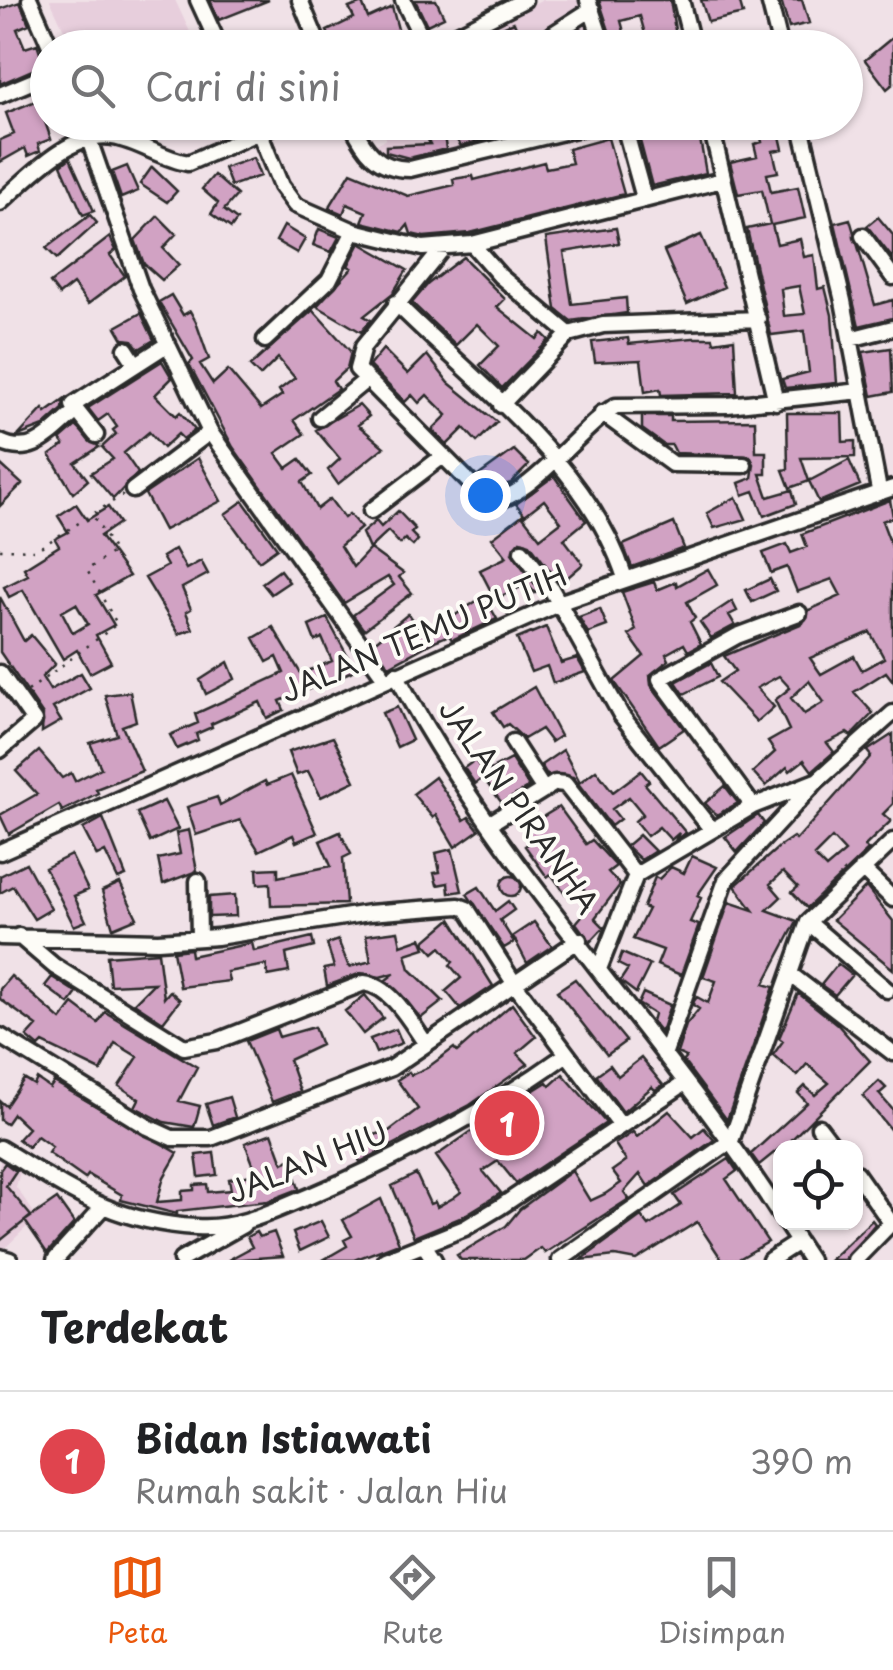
<!DOCTYPE html>
<html lang="id">
<head>
<meta charset="utf-8">
<style>
  :root { --surface:#fff; --page:#f2f2f2; --text:#202124; --muted:#757577; --line:#e0e0e0; --accent:#ea580c }
  body { margin:0; font-family:"Playpen Sans",sans-serif; background:var(--page); color:var(--text) }
  .controls { position:absolute; right:30px; bottom:30px; display:grid; overflow:hidden; border-radius:20px; box-shadow:0 2px 8px #0004 }
  .controls button { width:90px; height:90px; display:grid; place-items:center; padding:0; border:0; border-bottom:2px solid var(--line); background:var(--surface); color:var(--text); font:50px sans-serif }
  .you { position:absolute; left:485px; top:495px; width:35px; height:35px; margin:-25px; border:8px solid #fff; border-radius:50%; background:#1a73e8; box-shadow:0 0 0 15px #1a73e833 }
  .badge { display:grid; place-items:center; width:65px; height:65px; border-radius:50%; background:var(--accent); color:#fff; font-size:32px; font-weight:700 }
  .pin { position:absolute; translate:-50% -50%; border:5px solid #fff; box-shadow:0 2px 10px #0006 }
  .list { margin:0; padding:0; list-style:none }
  h2 { display:flex; justify-content:space-between; align-items:center; height:130px; margin:0; padding:0 40px; font-size:42px }
  h2 small { font-size:32px; font-weight:400; color:var(--muted) }
  .list li { display:grid; grid-template-columns:65px 1fr auto; gap:30px; align-items:center; box-sizing:border-box; height:140px; padding:0 40px; border-top:2px solid var(--line) }
  .list b { display:block; font-size:38px; white-space:nowrap }
  .list p { margin:0; font-size:32px; white-space:nowrap; color:var(--muted) }
  .list em { font-size:32px; font-style:normal; color:var(--muted) }
  .icon { flex:none; width:55px; height:55px; fill:none; stroke:currentColor; stroke-width:2; stroke-linecap:round; stroke-linejoin:round }
  .map { position:relative; flex:none; width:893px; height:1260px; overflow:hidden }
  .search { position:absolute; background:var(--surface); box-shadow:0 2px 8px #0004; left:30px; right:30px; top:30px; height:110px; display:flex; align-items:center; gap:25px; box-sizing:border-box; padding:0 35px; border-radius:55px; color:var(--muted); font-size:38px }
  .sheet { height:270px; background:var(--surface) }
  nav { display:flex; justify-content:space-around; align-items:center; box-sizing:border-box; height:140px; border-top:2px solid var(--line); background:var(--surface); font-size:28px; color:var(--muted) }
  nav a { display:grid; justify-items:center; gap:5px }
  nav .on { color:var(--accent) }
  .map>svg:first-child { display:block }
  .built { fill:#e7cedc }
  .building { fill:#d1a2c3; stroke:#2b2b2b; stroke-width:2.5; fill-rule:evenodd }
  .lines { fill:none; stroke-linecap:round; stroke-linejoin:round }
  .minor-casing { stroke:#2b2b2b; stroke-width:21 }
  .path { stroke:#2b2b2b; stroke-width:2.5; stroke-dasharray:2.5 8; stroke-linecap:butt }
  .minor { stroke:#fdfcf7; stroke-width:14 }
  .labels { text-anchor:middle; stroke-width:8; stroke-linejoin:round; paint-order:stroke }
  .street-label { font-size:30px; fill:#2b2b2b; stroke:#fdfcf7 }
</style>
</head>
<body>
<div class="map">
<svg width="893" height="1260" viewBox="0 0 893 1260">
  <rect width="100%" height="100%" fill="#f0e1e7"/>
  <filter id="ink" filterUnits="userSpaceOnUse"><feTurbulence type="fractalNoise" baseFrequency=".01" numOctaves="2"/><feDisplacementMap in="SourceGraphic" scale="20" xChannelSelector="R" yChannelSelector="G"/><feConvolveMatrix kernelMatrix="1 2 1 2 8 2 1 2 1" color-interpolation-filters="sRGB"/></filter>
  <g filter="url(#ink)">
    <path class="built" d="M50 0H175L197 47H72Z
      M541 0H579L589 14 597 47H545L540 33 504 47 522 40 514 23 473 47 449 48Z
      M356 123 370 147 386 139 378 123H419L429 141 446 132 441 123H466L470 131 457 140 467 154 490 138 485 129 502 123H509L490 131 497 146 545 123H584L486 150 421 165 393 164 375 158Z
      M6 1154 22 1164 16 1187 37 1217 5 1248H0V1162Z"/>
    <path class="building" d="M210 0H269L219 20Z
      M415 0H436L444 17 427 25Z
      M599 0H670L678 48H614L616 38 612 40ZM640 16 645 34 626 39 621 21Z
      M701 0H739L743 14 708 22Z
      M781 0H802L809 23 789 28Z
      M20 2 29 24 17 29 25 48 37 44 44 65 0 84V9Z
      M362 3 368 18 392 7 402 44 335 48 327 31 354 18 349 8Z
      M514 22 522 41 540 33 546 48H473L470 41Z
      M893 37V84L887 89 865 60Z
      M48 96 44 119 51 139 38 144 40 151 28 156 25 148 0 162V140L14 134 6 113Z
      M419 122H442L446 149 409 158 386 152V146L430 144Z
      M466 122H548L461 146 456 139 470 131Z
      M635 122H697L706 173 652 186Z
      M757 122H785L787 135 780 136 783 149 773 151 778 172 767 174 771 192 798 187 805 218 772 225 777 244 800 239 804 257 814 255 818 289 825 287 832 315 837 383 785 388 782 379 809 372 804 331 771 335 747 229 770 224 762 190 738 194 730 162 757 156 754 144 762 142ZM799 286 805 314 784 316 781 289Z
      M608 138 624 194 470 233 424 237 411 234 408 225 402 232 362 222 366 212 347 204 343 214 329 208 351 172 408 196 454 185 453 179 473 176 474 180 544 162 546 168 572 163 568 149Z
      M70 158 94 211 83 215 61 165Z
      M253 158 260 176 231 186 224 168Z
      M127 166 138 191 121 198 112 172Z
      M152 167 177 191 167 202 140 184Z
      M214 175 237 195 224 210 237 220 231 228 211 214 218 203 202 189Z
      M90 215 97 223 57 259 46 248Z
      M158 216 176 234 163 248 179 265 162 280 144 264 135 240Z
      M878 217 893 235V259L867 226Z
      M850 219 875 305 893 300V318L859 326 835 223Z
      M284 226 305 239 297 253 276 241Z
      M616 228 619 243 564 252 572 304 626 298 627 313 571 321 556 309 546 238Z
      M319 229 339 237 331 252 313 245Z
      M701 235 724 287 687 304 664 251Z
      M110 237 116 250 110 255 125 276 88 304 73 284 59 295 50 283Z
      M360 243 407 270 393 293 364 316 371 320 361 332 317 306 352 268 348 266Z
      M463 257 505 299 497 307 537 339 542 333 549 340 502 388 480 365 499 346 477 324 456 345 412 303 428 284Z
      M171 295 183 315 190 311 196 322 209 359 200 364 213 384 228 370 261 409 282 395 279 390 295 378 278 358 260 376 250 366 313 310 351 352 347 368 333 381 338 389 294 420 304 434 276 453 287 468 300 459 312 475 302 482 317 509 330 499 344 518 349 514 361 528 340 546 353 567 370 549 403 573 399 577 412 593 364 630 353 615 394 585 388 577 344 603 233 447 189 364 193 360 159 302Z
      M141 313 154 340 139 349 132 340 123 339 116 327Z
      M628 338 629 344 693 338H713L714 342 734 339 737 393 661 395 660 389 645 392 641 360 595 362 592 342Z
      M891 348 893 392 872 396 863 352Z
      M383 349 408 374 427 355 449 383 497 422 477 442 464 428 447 445 432 430 447 415 427 395 419 403 412 395 405 402 369 366Z
      M162 361 172 378 155 395 176 416 180 412 195 430 183 439 178 434 163 448 149 432 124 453 138 473 113 499 91 473 113 459 102 447 116 434 113 430 117 427 108 414 98 421 88 408Z
      M64 400 63 409 44 426 18 436 43 409 46 413Z
      M359 405 369 416 358 425 384 447 338 484 328 470 340 459 316 430Z
      M787 413H842L843 442 855 441V457L801 458 809 481 849 460 860 485 819 502 809 481 790 488 783 470 788 469Z
      M642 416H671V421L755 420 756 452H766V474H760L768 497 792 490 796 504 764 516 754 491 743 495 739 483 752 478 754 464 750 456 676 453 672 445H664L642 429Z
      M76 426 99 447 75 463 88 480 73 493 50 455 64 445 60 440Z
      M514 450 529 465 511 483 491 489 478 476Z
      M198 458 221 501 164 530 145 494Z
      M0 464 22 484 0 506Z
      M554 476 586 521 564 539 583 564 560 584 530 544 520 541 512 553 539 590 535 593 527 584 495 599 480 570 507 557 492 538 522 515 540 538 561 522 544 500 525 515 516 504Z
      M736 497 746 519 714 528 707 513Z
      M890 500 893 517 882 521 893 550V681L886 672 854 692 873 713 851 736 847 733 827 743 834 752 812 771 804 760 790 771 787 767 766 786 753 772 775 752 768 742 789 730 775 700 790 688 779 676 757 688 774 707 757 722 719 682 735 671 724 656 803 623 809 610 841 596 832 579 797 592 787 567 771 573 763 553 787 544 791 553 807 547 802 534ZM870 632 884 658 862 670 854 656 821 674 810 658ZM809 681 824 702 804 714 791 698Z
      M243 501 277 548 259 561 225 514Z
      M76 504 87 520 108 507 119 523 100 536 129 576 96 595 114 625 96 635 111 662 90 673 77 650 63 659 23 590 9 597 4 587 28 575 24 568 59 546 55 539 68 532 58 516ZM76 604 88 624 73 633 62 612Z
      M398 511 415 529 411 533 418 540 413 546 405 539 400 544 388 531 369 549 362 533 376 521 381 527Z
      M674 523 684 548 632 567 623 545Z
      M175 549 186 569 201 561 208 574 182 588 191 609 186 612 193 629 179 634 145 578 167 566 162 557Z
      M708 569 717 585 687 602 695 618 690 622 701 644 688 651 684 644 666 654 669 660 650 675 651 685 684 729 659 746 614 681 644 656 629 635 636 630 622 592 654 582 657 590 676 582 677 586Z
      M280 570 289 582 271 594 262 583Z
      M770 579 776 591 752 602 746 590Z
      M484 596 497 619 452 640 449 635 437 640 389 666 373 643 408 614 421 633 427 634Z
      M0 597 24 641 31 635 55 664 42 677 50 690 81 673 90 688 53 708 61 721 42 732 43 715 0 652Z
      M732 601 737 611 729 615 735 625 711 638 700 622Z
      M600 609 607 626 588 633 579 617Z
      M327 618 355 670 280 701 284 710 267 718 260 702 211 724 212 727 196 734 198 740 177 749 170 735 198 723 195 714 284 673 277 657 267 662 254 638 273 627 301 674 332 661 322 638 315 641 309 626Z
      M546 627 561 663 577 658 585 672 553 683 547 666 531 672 517 639Z
      M228 662 235 679 206 694 200 680Z
      M711 663 718 677 684 694 676 682Z
      M534 687 560 736 551 742 541 729 524 739 508 724 503 727 493 712Z
      M130 692 136 721 122 726 142 771 96 789 98 793 62 811 59 805 9 834 0 815 37 794 16 771 39 751 62 778 71 773 75 781 101 768 90 743 117 735 105 695Z
      M397 707 412 740 397 747 382 713Z
      M893 734V804L883 814 891 821 865 846 868 850 807 908 792 892 798 887 783 872 770 884 781 897 767 910 797 921 764 984 774 987 727 1120 683 1061 686 1057 677 1053 686 1025 699 1009 693 1005 694 1001 697 997 708 1003 716 981 703 977 729 902 753 910 735 886 780 846 793 837 796 840 871 756 867 751ZM832 838 845 852 826 868 814 856Z
      M333 737 355 781 321 797 308 771 297 775 288 752Z
      M563 750 580 782 596 770 613 792 641 771 649 781 645 784 686 833 676 839 679 833 671 840 659 827 647 836 635 821 643 814 629 797 612 809 620 819 611 826 573 777 547 775 541 765Z
      M511 759 529 787 502 803 483 778 475 784 464 768 475 760 484 773Z
      M291 775 317 833 296 842 293 835 259 851 240 820 196 835 187 807 217 797 220 805 265 781 267 785Z
      M435 777 464 820 469 817 479 830 455 847 436 815 433 818 413 794Z
      M725 786 738 803 716 815 705 803Z
      M164 801 178 829 150 842 137 813Z
      M559 807 586 844 592 840 616 866 608 872 620 885 595 918 604 927 590 942 576 923 594 901 578 883 565 893 551 874 547 877 525 846 532 841 520 824 535 813 539 819Z
      M758 815 764 823 737 852 725 837Z
      M103 818 126 876 118 879 105 852 97 856 83 829Z
      M189 830 197 871 163 884 158 859 180 854 176 833Z
      M340 832 351 854 343 858 346 904 271 906 270 883 258 884 257 869 278 868V877L331 866 320 841Z
      M639 835 655 851 641 860 626 846Z
      M452 849 462 891 449 893 448 883 437 885 434 873 440 872 436 853Z
      M71 855 88 890 74 896 86 921 74 926 45 868Z
      M692 856 717 867 697 896 701 898 690 922 699 925 681 975 657 965 663 950 633 939 648 909 643 907 655 877 659 879 671 867 684 873Z
      M26 863 51 909 34 919 13 886 0 893V876Z
      M501 886a10 10 0 1 1 20 0a10 10 0 1 1-20 0Z
      M120 883 137 918 113 928 102 891Z
      M479 887 495 911 508 901 514 910 500 920 514 942 504 948 467 894Z
      M866 887 893 921V969L833 920Z
      M235 895 236 916 209 917V897Z
      M451 919 493 986 460 1008 446 991 461 978 450 965 453 962 441 947 434 953 424 942Z
      M534 922 552 946 527 963 513 936Z
      M398 931 401 945 421 938 425 948 406 954 410 969 443 1001 421 1018 386 980 395 973 380 977 361 973 327 986 324 969 334 967 327 944 338 940 349 967 371 961 366 935Z
      M312 937 314 947 286 954 289 972 268 976 266 965 227 972 229 981 180 987 173 951 190 949 191 956 252 943 254 951Z
      M158 952 164 998 170 991 180 1000 163 1022 134 1003 154 983 110 985 107 956Z
      M622 953 650 965 636 993 620 981 628 969 618 964Z
      M838 964 852 975 835 995 821 985Z
      M11 976 61 1020 73 1004 98 1023 105 1012 197 1067 179 1101 200 1106 194 1127 164 1122 135 1107 139 1099 119 1086 138 1057 115 1043 101 1071 43 1043 39 1047 27 1037 37 1026 0 999V989Z
      M52 977 77 993 69 1004 45 986Z
      M575 979 626 1041 607 1055 557 991Z
      M643 993 670 1005 661 1032 652 1021 654 1014 638 1004Z
      M798 993 837 1024 870 1061 792 1139 799 1148H780L759 1165 751 1154 807 1103 798 1093 805 1086 815 1095 829 1083 807 1064 797 1076 773 1055 783 1041 779 1038Z
      M365 995 383 1018 363 1034 345 1011Z
      M512 1004 536 1037 517 1053 528 1064 470 1105 360 1162 351 1141 389 1131 418 1109 397 1080 409 1072 411 1075 427 1068 454 1048 457 1052Z
      M314 1027 321 1045 289 1060 300 1091 272 1102 246 1041 276 1029 279 1037Z
      M396 1029 402 1043 376 1053 370 1039Z
      M641 1058 663 1085 655 1090 652 1087 623 1112 596 1075 610 1065 618 1076Z
      M563 1074 606 1123 516 1183 498 1161 483 1171 501 1193 460 1218 414 1237 392 1186 416 1174 430 1204 435 1202 437 1207 453 1198 461 1192 436 1156 502 1110 506 1114 517 1110 531 1092 547 1082 550 1086Z
      M24 1079 34 1085 37 1079 50 1088 54 1082 178 1153 164 1177 157 1202 182 1200V1191L194 1190V1185L207 1184 208 1192 231 1190 229 1179 257 1174 245 1143 272 1133 283 1163 290 1160 299 1189 268 1201 177 1211V1214L121 1200 122 1195 88 1175 85 1179 48 1153 52 1147 37 1136 28 1147 18 1139 28 1128 13 1114 6 1124 0 1120V1101L6 1106Z
      M879 1081 886 1088 879 1094 893 1110V1133L863 1096Z
      M229 1097 235 1117 213 1125 206 1104Z
      M669 1111 693 1137 704 1128 714 1140 648 1186 640 1174 624 1192 629 1199 545 1253 541 1248 524 1260H461L457 1255 506 1226 520 1209 572 1171 590 1201 605 1194 621 1183 612 1171 626 1161 615 1144 633 1132 637 1137Z
      M214 1153 217 1175 199 1177 196 1155Z
      M729 1159 737 1171 726 1179 768 1242 737 1260H722L697 1222 636 1260 615 1256 581 1260 641 1216 649 1226 681 1205 674 1195Z
      M5 1163 16 1171 6 1186 31 1216 0 1241V1170Z
      M57 1199 74 1223 47 1253 25 1221Z
      M381 1199 399 1243 354 1260H323L347 1246 344 1240 352 1236 343 1220Z
      M872 1220 875 1224 845 1260H830Z
      M321 1221 329 1237 300 1251 293 1233Z
      M256 1232 259 1237 274 1232 283 1256 228 1260 252 1247 247 1237Z"/>
    <g class="lines">
      <defs>
        <path id="minor" d="M30 0 51 48
          M198 0 220 48
          M300 0 320 48
          M403 0 427 48
          M588 0 604 48
          M681 0 693 48
          M769 0 781 48
          M553 34 592 9
          M430 48 524 0
          M0 95 48 75
          M83 122 141 289 210 432 385 678
          M255 122 281 186 295 205 354 231 423 248 472 244 722 180
          M351 122C364 150 377 169 410 169L605 122
          M623 122 644 198
          M710 122 776 402
          M800 122 843 301 879 490
          M113 137 150 122
          M0 203C28 178 71 130 113 137 139 141 162 159 188 163L282 122
          M863 236 893 277
          M472 244 500 276 569 334
          M443 248 363 347 357 369 487 500C520 510 586 421 616 406L728 405 861 391
          M396 303C477 384 589 465 625 578
          M850 339 893 328
          M265 340 329 280 354 231
          M126 349 135 363
          M501 405 569 334 603 325 758 319
          M77 411 96 435
          M602 413 672 464 744 465
          M320 418 366 380
          M0 442C34 458 51 432 77 411L73 405 168 344
          M133 490 210 432
          M371 511 443 456
          M522 551 550 587 621 715 711 829
          M0 673 34 721 0 750
          M396 674C499 869 660 1030 780 1215
          M513 742 544 790
          M753 806 660 679 737 636 799 613
          M492 822 555 783 565 784 636 875
          M0 852 567 600 893 488
          M862 869 893 899
          M198 881 199 938
          M808 922 887 990
          M19 936 54 966 184 1047 217 1041 364 983C392 986 411 1023 426 1044
          M0 937 158 941 217 937 369 913 459 906 467 909 514 983 621 1126
          M599 969 636 875 753 806 816 781
          M790 974 893 1053
          M0 1036 148 1127 172 1138H211L391 1068 579 940
          M664 1055 726 880 817 781 893 713
          M819 1127 835 1148
          M0 1148C68 1189 111 1222 196 1227 238 1230 275 1210 312 1195 404 1156 486 1112 567 1054
          M785 1222 810 1260
          M424 1245 434 1260
          M0 1257 10 1260
          M55 1260 102 1208
          M181 1260 243 1225
          M385 1260 465 1228 500 1207 685 1083
          M560 1260 731 1141 808 922 893 841
          M770 1260 798 1242
          M855 1260 891 1223 856 1173"/>
      </defs>
      <use href="#minor" class="minor-casing"/>
      <path class="path" d="M0 549 36 550 123 495
        M28 691 117 624 87 570 114 551 92 514"/>
      <use href="#minor" class="minor"/>
    </g>
  </g>
  <g class="labels">
    <g class="street-label">
      <text transform="translate(424 634) rotate(-23)" y="10">JALAN TEMU PUTIH</text>
      <text transform="translate(518 807) rotate(55)" y="10">JALAN PIRANHA</text>
      <text transform="translate(308 1163) rotate(-22)" y="10">JALAN HIU</text>
    </g>
  </g>
</svg>
<div class="controls">
<button><svg class="icon" aria-label="locate" viewBox="0 0 24 24"><circle cx="12" cy="12" r="6"/><path d="M12 2v4M12 18v4M2 12h4M18 12h4"/></svg></button>
</div>
<div class="you"></div>
<div class="pin badge" style="left:507px;top:1123px;background:#e0444e">1</div>
<div class="search"><svg class="icon" aria-label="search" viewBox="0 0 24 24"><circle cx="10" cy="10" r="6"/><path d="M15 15l6 6"/></svg>Cari di sini</div>
</div>
<section class="sheet">
<h2>Terdekat<small></small></h2>
<ul class="list">
<li><span class="badge" style="background:#e0444e">1</span><div><b>Bidan Istiawati</b><p>Rumah sakit · Jalan Hiu</p></div><em>390 m</em></li>
</ul>
</section>
<nav>
<a class="on"><svg class="icon" aria-label="map" viewBox="0 0 24 24"><path d="M3 6l6-2 6 2 6-2v14l-6 2-6-2-6 2zM9 4v14M15 6v14"/></svg>Peta</a>
<a><svg class="icon" aria-label="directions" viewBox="0 0 24 24"><path d="M12 3l9 9-9 9-9-9zM9 14v-3h6M13 9l2 2-2 2"/></svg>Rute</a>
<a><svg class="icon" aria-label="saved" viewBox="0 0 24 24"><path d="M7 4h10v16l-5-4-5 4z"/></svg>Disimpan</a>
</nav>
</body>
</html>
